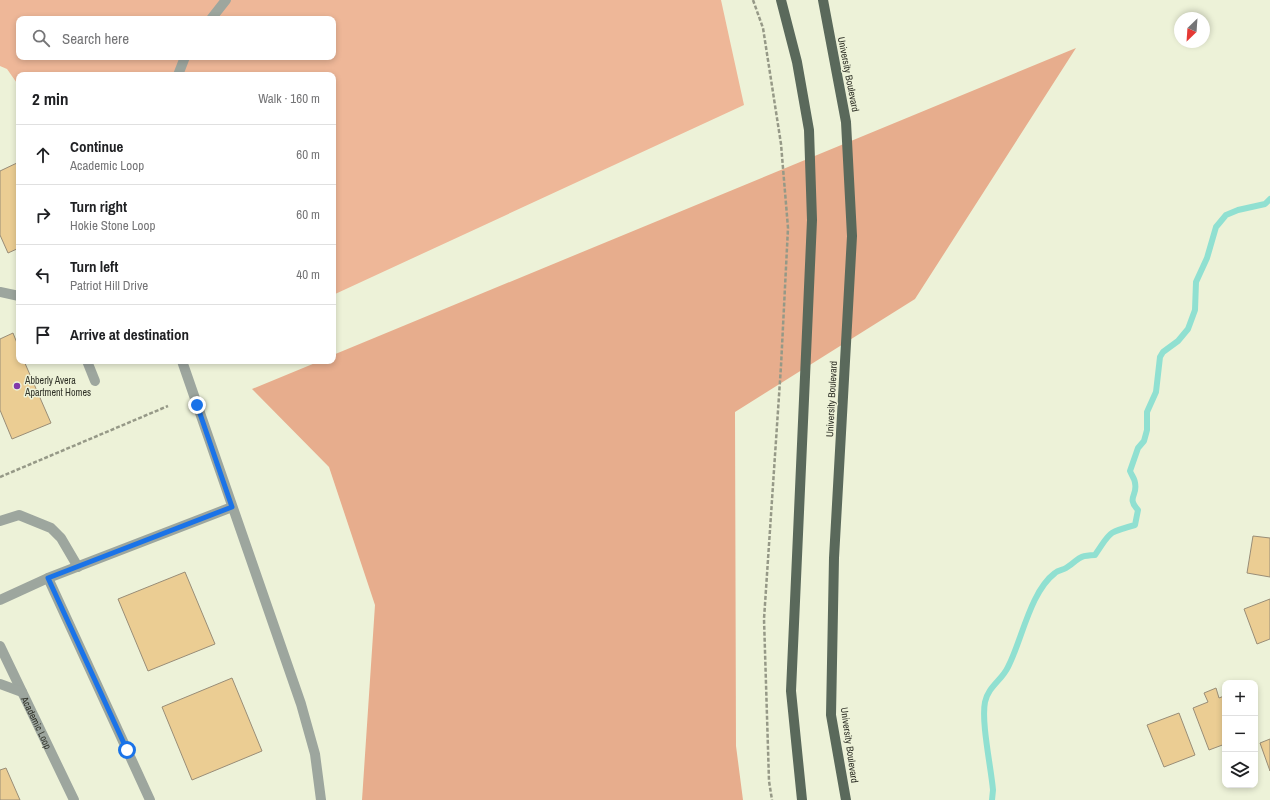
<!DOCTYPE html>
<html lang="en">
<head>
<meta charset="utf-8">
<style>
  :root { --surface:#fff; --page:#f6f6f6; --text:#202124; --muted:#757577; --line:#e0e0e0 }
  body { margin:0; font-family:"Archivo Narrow",sans-serif; background:var(--page); color:var(--text) }
  .controls { position:absolute; right:12px; bottom:12px; display:grid; overflow:hidden; border-radius:8px; box-shadow:0 2px 6px #0003 }
  .controls button { width:36px; height:36px; display:grid; place-items:center; padding:0; border:0; border-bottom:1px solid var(--line); background:var(--surface); color:var(--text); font:20px sans-serif }
  .compass { position:absolute; left:1174px; top:12px; width:36px; height:36px; border-radius:50%; background:var(--surface); box-shadow:0 2px 6px #0003; rotate:205deg }
  .stop { position:absolute; width:12px; height:12px; margin:-9px; border:3px solid #1a73e8; border-radius:50%; background:#fff }
  .stop.end { background:#1a73e8; border-color:#fff; box-shadow:0 1px 4px #0008 }
  .list { margin:0; padding:0; list-style:none }
  h2 { display:flex; justify-content:space-between; align-items:center; height:52px; margin:0; padding:0 16px; font-size:17px }
  h2 small { font-size:13px; font-weight:400; color:var(--muted) }
  .list li { display:grid; grid-template-columns:26px 1fr auto; gap:12px; align-items:center; box-sizing:border-box; height:60px; padding:0 16px; border-top:1px solid var(--line) }
  .list b { display:block; font-size:15px; white-space:nowrap }
  .list p { margin:0; font-size:13px; white-space:nowrap; color:var(--muted) }
  .list em { font-size:13px; font-style:normal; color:var(--muted) }
  .icon { flex:none; width:22px; height:22px; fill:none; stroke:currentColor; stroke-width:2; stroke-linecap:round; stroke-linejoin:round }
  .map { position:relative; flex:none; width:1270px; height:800px; overflow:hidden }
  .search { position:absolute; background:var(--surface); box-shadow:0 2px 6px #0003; left:16px; top:16px; width:320px; height:44px; display:flex; align-items:center; gap:10px; box-sizing:border-box; padding:0 14px; border-radius:8px; color:var(--muted); font-size:15px }
  .panel { position:absolute; background:var(--surface); box-shadow:0 2px 6px #0003; left:16px; top:72px; width:320px; height:292px; border-radius:8px }
  .map>svg:first-child { display:block }
  .green { fill:#eeb798; fill-rule:evenodd }
  .forest { fill:#e7ad8d }
  .lines { fill:none; stroke-linecap:round; stroke-linejoin:round }
  .stream { stroke:#90e0d1; stroke-width:6 }
  .building { fill:#ebcd93; stroke:#998d77 }
  .path { stroke:#969987; stroke-width:2.5; stroke-dasharray:4 2; stroke-linecap:butt }
  .minor { stroke:#9da69e; stroke-width:10 }
  .major { stroke:#5a695b; stroke-width:10 }
  .route { stroke:#1a73e8; stroke-width:5 }
  .poi-dot { fill:#8238a9; stroke:#edf2d8; stroke-width:1.5 }
  .labels { text-anchor:middle; stroke-width:3; stroke-linejoin:round; paint-order:stroke }
  .street-label { font-size:10px; fill:#313329; stroke:#edf2d8 }
  .poi-label { font-size:10px; fill:#313329; stroke:#edf2d8; text-anchor:start }
</style>
</head>
<body>
<div class="map">
<svg width="1270" height="800" viewBox="0 0 1270 800">
  <rect width="100%" height="100%" fill="#edf2d8"/>
  <path class="green" d="M0 0H721L744 105 333 295V75H19V86L7 69 0 66ZM19 19H333V57H19Z"/>
  <path class="forest" d="M1076 48 915 299 735 412 736 746 743 800H362L375 605 329 467 252 389 320 361H333V355Z"/>
  <g class="lines">
    <path class="stream" d="M992 800 993 790C991 767 981 722 985 702 988 687 1002 680 1008 667 1022 640 1030 592 1055 573 1058 570 1063 570 1066 568 1081 559 1075 556 1095 555 1111 532 1106 533 1135 525L1138 510C1126 497 1138 496 1135 483 1135 479 1132 476 1130 471L1138 448 1144 441 1147 430V412L1156 392 1160 357 1163 352 1178 341 1188 329 1195 310 1196 282 1207 258 1216 227 1226 215 1238 210 1265 204 1270 199"/>
  </g>
  <path class="building" d="M19 162V248L8 253 0 235V171Z
    M13 333 19 348V361H24L51 423 12 439 0 410V339Z
    M1253 536 1270 538V577L1247 573Z
    M185 572 215 644 148 671 118 599Z
    M1270 599V639L1257 644 1244 609Z
    M232 678 262 751 192 780 162 707Z
    M1216 688 1219 698 1224 696 1225 699V744L1209 750 1193 708 1208 702 1204 693Z
    M1179 713 1195 755 1164 767 1147 725Z
    M1270 739V771L1260 743Z
    M6 768 20 800H0V770Z"/>
  <g class="lines">
    <path class="path" d="M753 0 763 28 781 144 788 228 781 366 764 619 769 781 772 800
      M0 477 168 406"/>
    <g class="minor">
      <path d="M211 19 226 0"/>
      <path d="M178 75 185 57"/>
      <path d="M0 292 19 296"/>
      <path d="M87 361 95 381"/>
      <path d="M182 361 301 704 315 754 321 800"/>
      <path d="M0 521 19 515 51 528 61 538 78 567"/>
      <path d="M48 578 150 800"/>
      <path d="M0 600 48 578 232 507"/>
      <path id="s1" d="M0 646 74 800"/>
      <path d="M0 684 22 692"/>
    </g>
    <path class="major" d="M781 0 797 62 809 130 812 220 791 691 802 800
      M823 0 846 122 852 236 834 558 831 715 846 800"/>
  </g>
  <g class="lines">
    <path class="route" d="M127 750 48 578 232 507 197 405"/>
  </g>
  <circle class="poi-dot" cx="17" cy="386" r="4"/>
  <g class="labels">
    <g class="street-label">
      <text transform="translate(849 74) rotate(79)" y="4">University Boulevard</text>
      <text transform="translate(831 399) rotate(-87)" y="4">University Boulevard</text>
      <text dy="4" stroke="none"><textPath href="#s1" startOffset="85">Academic Loop</textPath></text>
      <text transform="translate(850 745) rotate(82)" y="4">University Boulevard</text>
    </g>
    <g class="poi-label">
      <text x="25" y="384">Abberly Avera<tspan x="25" dy="12">Apartment Homes</tspan></text>
    </g>
  </g>
</svg>
<div class="controls">
<button>+</button>
<button>−</button>
<button><svg class="icon" aria-label="layers" viewBox="0 0 24 24"><path d="M12 4l9 5-9 5-9-5zM3 14l9 5 9-5"/></svg></button>
</div>
<svg class="compass" viewBox="-18 -18 36 36"><path d="M0-13l5 13h-10z" fill="#e53935"/><path d="M0 13l5-13h-10z" fill="#757577"/></svg>
<div class="stop" style="left:127px;top:750px"></div>
<div class="stop end" style="left:197px;top:405px"></div>
<div class="search"><svg class="icon" aria-label="search" viewBox="0 0 24 24"><circle cx="10" cy="10" r="6"/><path d="M15 15l6 6"/></svg>Search here</div>
<section class="panel">
<h2>2 min<small>Walk · 160 m</small></h2>
<ul class="list">
<li><svg class="icon" aria-label="ahead" viewBox="0 0 24 24"><path d="M12 20V5M6 11l6-6 6 6"/></svg><div><b>Continue</b><p>Academic Loop</p></div><em>60 m</em></li>
<li><svg class="icon" aria-label="right" viewBox="0 0 24 24"><path d="M7 20v-9h11M14 6l5 5-5 5"/></svg><div><b>Turn right</b><p>Hokie Stone Loop</p></div><em>60 m</em></li>
<li><svg class="icon" aria-label="left" viewBox="0 0 24 24"><path d="M17 20v-9H6M10 6l-5 5 5 5"/></svg><div><b>Turn left</b><p>Patriot Hill Drive</p></div><em>40 m</em></li>
<li><svg class="icon" aria-label="arrive" viewBox="0 0 24 24"><path d="M6 21V4h12l-3 4 3 4H6"/></svg><div><b>Arrive at destination</b></div></li>
</ul>
</section>
</div>
</body>
</html>
